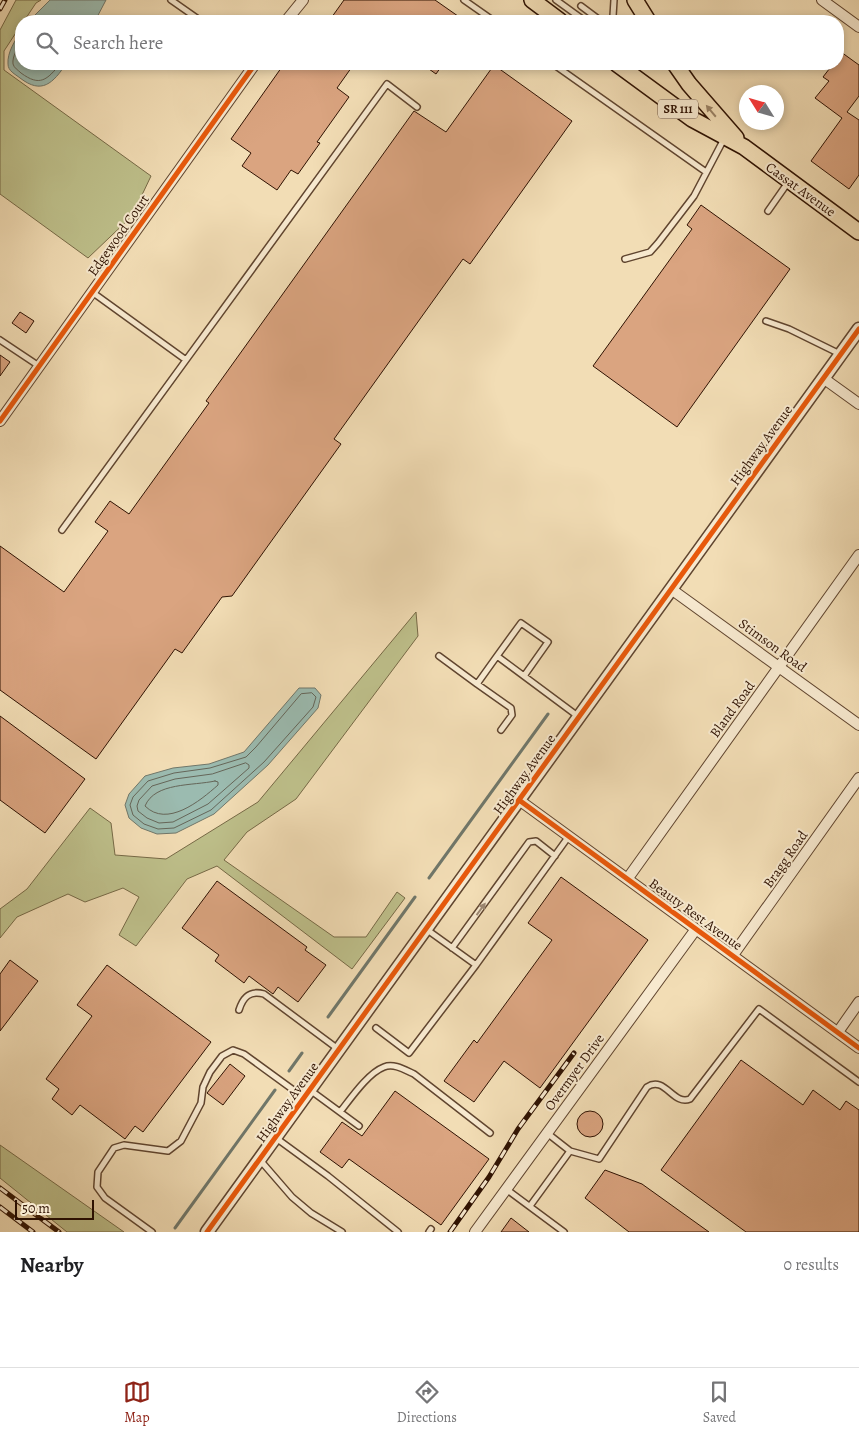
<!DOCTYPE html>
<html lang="en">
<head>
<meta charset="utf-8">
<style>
  :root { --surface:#fff; --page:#f6f6f6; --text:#202124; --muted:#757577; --line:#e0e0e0; --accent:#8f2418 }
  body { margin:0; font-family:Alegreya,serif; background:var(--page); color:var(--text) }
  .compass { position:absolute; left:739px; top:85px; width:45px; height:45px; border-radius:50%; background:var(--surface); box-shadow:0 2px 8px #0003; rotate:307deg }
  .scale { position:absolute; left:15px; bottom:12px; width:79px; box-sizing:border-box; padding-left:5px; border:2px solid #2f1202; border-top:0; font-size:14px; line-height:18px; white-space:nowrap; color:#2f1202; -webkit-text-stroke:4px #f7e9cf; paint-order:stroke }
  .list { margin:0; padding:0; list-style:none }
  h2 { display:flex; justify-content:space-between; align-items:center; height:65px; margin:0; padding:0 20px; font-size:21px }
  h2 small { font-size:16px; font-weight:400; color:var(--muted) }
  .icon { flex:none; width:28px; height:28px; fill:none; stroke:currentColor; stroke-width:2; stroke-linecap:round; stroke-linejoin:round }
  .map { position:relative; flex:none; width:859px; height:1232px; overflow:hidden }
  .search { position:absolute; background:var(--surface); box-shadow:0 2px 8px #0003; left:15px; right:15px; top:15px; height:55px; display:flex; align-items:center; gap:12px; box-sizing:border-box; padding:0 18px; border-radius:20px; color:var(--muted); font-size:19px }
  .sheet { height:135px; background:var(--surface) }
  nav { display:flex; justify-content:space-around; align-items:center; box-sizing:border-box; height:70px; border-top:1px solid var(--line); background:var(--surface); font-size:14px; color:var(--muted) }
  nav a { display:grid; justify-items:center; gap:2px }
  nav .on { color:var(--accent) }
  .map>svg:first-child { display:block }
  .green { fill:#bec08b; stroke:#766946 }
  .water { fill:#9bbbb0; stroke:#70776a }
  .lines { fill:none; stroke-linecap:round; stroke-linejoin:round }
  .shore { stroke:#656659; stroke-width:1 }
  .stream { stroke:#70776a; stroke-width:3 }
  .building { fill:#daa480; stroke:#2f1202 }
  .service-casing { stroke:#60452f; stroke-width:8 }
  .minor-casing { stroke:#60452f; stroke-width:12 }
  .tertiary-casing { stroke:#60452f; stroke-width:15 }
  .primary-casing { stroke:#2f1202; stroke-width:18 }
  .service { stroke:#f7e9cf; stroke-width:5 }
  .minor { stroke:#f7e9cf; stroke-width:10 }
  .tertiary { stroke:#f7e9cf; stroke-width:12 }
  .primary { stroke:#f2ddb5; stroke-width:15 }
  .rail-casing { stroke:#2f1202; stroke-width:5 }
  .rail { stroke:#f7e9cf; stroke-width:3; stroke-dasharray:9; stroke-linecap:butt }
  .cycleway-casing { stroke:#f7e9cf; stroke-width:8 }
  .cycleway { stroke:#e8590c; stroke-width:5 }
  .oneway { fill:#9a8264 }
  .oneway2 { fill:#9d8873 }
  .labels { text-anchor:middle; stroke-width:4; stroke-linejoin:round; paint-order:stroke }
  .shield { fill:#f7e9cf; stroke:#6b5240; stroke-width:1 }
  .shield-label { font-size:12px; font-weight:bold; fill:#2f1202 }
  .street-label { font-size:14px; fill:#2f1202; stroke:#f7e9cf }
</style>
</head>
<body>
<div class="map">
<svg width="859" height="1232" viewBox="0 0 859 1232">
  <rect width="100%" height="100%" fill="#f2ddb5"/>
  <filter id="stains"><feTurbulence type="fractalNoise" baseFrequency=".004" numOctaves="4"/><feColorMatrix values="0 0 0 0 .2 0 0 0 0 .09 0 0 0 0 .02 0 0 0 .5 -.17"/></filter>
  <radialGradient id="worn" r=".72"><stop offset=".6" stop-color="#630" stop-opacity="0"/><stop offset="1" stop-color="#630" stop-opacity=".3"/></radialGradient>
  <path class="green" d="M16 0H41L36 3 24 21H21V25L4 51V70L151 176 132 216 88 258 0 194V30Z
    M416 612 418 636 296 799 247 832 224 860 334 937H366L397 892 405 898 352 969 217 866 187 879 136 946 119 935 139 897 123 888 85 902 68 894 17 917 0 938V909L27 889 90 808 111 823 115 855 166 859 258 802Z
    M0 1145 124 1232H67L0 1178Z"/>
  <path class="water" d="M50 0H106L95 21H29Z
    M21 32V64H66C53 83 42 95 20 78 15 74 8 71 8 64 7 53 15 40 21 32Z
    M299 688H315L321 695 318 708 268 765 214 814 176 833 157 834 141 828 129 818 125 805 129 794 145 776 173 768 209 764 244 752Z"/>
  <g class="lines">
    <path class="shore" d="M21 41C18 48 12 56 13 64 14 68 18 70 21 73 40 87 47 80 60 64
      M312 693 316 697 313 707 264 762 211 810 174 828 158 829 144 824 133 815 130 805 133 797 148 781 174 773 210 768 246 757 256 747 301 694Z
      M246 763 249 765V768L208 804 173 822 159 823 147 818 138 811 137 806 139 800 152 786 175 779 212 774Z
      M215 781 218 782V785C200 801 167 828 145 806 155 782 193 786 215 781Z"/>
    <path class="stream" d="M429 878 548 714
      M328 1017 415 897
      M289 1071 302 1053
      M175 1228 275 1090"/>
  </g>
  <path class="building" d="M344 0H435L465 21H329Z
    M841 52 859 65V96L847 112 859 120V175L849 189 811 161 842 118 815 98 829 81 823 77 833 64H838V57Z
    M284 64H354L337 88 349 97 317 142 320 143 298 174 291 170 277 190 242 166 251 153 231 139Z
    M422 64H443L436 74Z
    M494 65 572 121 470 264 463 259 334 439 341 444 232 596 222 597 182 653 175 649 96 759 0 690V546L64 592 108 531 95 522 110 501 129 514 209 403 206 401 414 111 446 132Z
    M701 205 790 269 677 427 593 366 692 229 687 225Z
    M20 312 34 321 26 333 12 323Z
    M0 355 10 362 0 376Z
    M0 716 85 779 45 833 0 800Z
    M561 877 648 940 540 1088 504 1061 474 1102 444 1081 474 1040 477 1043 552 940 528 923Z
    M217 881 307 947 305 950 326 965 298 1002 278 987 273 994 249 976 244 983 215 961 219 955 182 928Z
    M10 960 38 981 0 1031V974Z
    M107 965 211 1042 143 1132 135 1126 125 1139 80 1105 72 1115 52 1099 59 1089 46 1079 92 1016 77 1005Z
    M741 1060 803 1105 813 1090 840 1110 846 1101 859 1110V1232H746L661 1170Z
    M230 1064 245 1076 223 1105 207 1093Z
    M395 1091 489 1159 441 1225 349 1159 342 1168 320 1152 342 1122 362 1136Z
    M577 1124a13 13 0 1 1 26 0a13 13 0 1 1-26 0Z
    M605 1170 642 1184 709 1232H629L585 1198Z
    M511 1218 529 1232H501Z"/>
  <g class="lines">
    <defs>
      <path id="service" d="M171 0 201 21
        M464 0 494 21
        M556 0 585 21
        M614 0 613 16 620 21
        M581 6 601 21
        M553 64 706 172
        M635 74V64
        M768 211 789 181
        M625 259 650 252 658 243 694 196 725 137
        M92 292 186 360 387 84 417 107
        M766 321 789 329 840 354
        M0 340 39 366
        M62 530 186 360
        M439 656 477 684 497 656
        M524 676 548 642 521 623 497 656 579 717
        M477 684 511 708 512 715 501 730
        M452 948 529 842 536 841 555 856
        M476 965 569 836
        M239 1010C243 997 250 990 264 994L338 1049
        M376 1028 409 1053 476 965 426 929
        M310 1090 359 1126
        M340 1112C351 1098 368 1073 384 1067 394 1063 405 1070 414 1074L490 1133
        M547 1133 570 1151 599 1159 647 1087C665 1075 673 1106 690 1099L759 1009 859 1082
        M276 1138 328 1176 398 1232
        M260 1160 292 1197 311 1213 342 1232
        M506 1189 564 1232
        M530 1206 570 1151
        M152 1232 105 1198 97 1187 98 1172 114 1148 124 1145 168 1151 181 1141 201 1103 203 1087 210 1072 222 1056 233 1050 244 1054 303 1097
        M429 1232 431 1229"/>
      <path id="minor" d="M822 0 859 27
        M286 21 303 0
        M823 378 859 404
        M0 421 255 64
        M671 589 859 725
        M519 800 859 1048
        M628 878 859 555
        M733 955 859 778
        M838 1032 859 1002
        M475 1232 696 929"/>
      <path id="tertiary" d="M207 1232 859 329"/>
      <path id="primary" d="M532 0 560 21
        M635 0 648 21
        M617 64 692 119 744 147 859 232
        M675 64 689 84 736 138"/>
    </defs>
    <use href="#service" class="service-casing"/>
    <use href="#minor" class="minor-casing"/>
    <use href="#tertiary" class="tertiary-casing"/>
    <use href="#primary" class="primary-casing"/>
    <use href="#service" class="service"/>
    <use href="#minor" class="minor"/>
    <use href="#tertiary" class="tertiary"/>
    <use href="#primary" class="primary"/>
    <defs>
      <path id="rail" d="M0 9 5 0
        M0 1188 59 1232
        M0 1207 33 1232
        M450 1232 489 1177 518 1129 574 1053"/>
    </defs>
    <use href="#rail" class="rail-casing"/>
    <use href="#rail" class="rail"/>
    <defs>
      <path id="cycleway" d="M0 421 255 64
        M519 800 859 1048
        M207 1232 859 329"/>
    </defs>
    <use href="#cycleway" class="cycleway-casing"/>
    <use href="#cycleway" class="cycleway"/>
  </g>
  <defs><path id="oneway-solid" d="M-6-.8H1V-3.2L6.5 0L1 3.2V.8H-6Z" transform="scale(1.25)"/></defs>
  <use class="oneway" href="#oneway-solid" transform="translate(711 111) rotate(-130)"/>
  <use class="oneway2" href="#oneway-solid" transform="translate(481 909) rotate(-54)"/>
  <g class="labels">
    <rect class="shield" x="658" y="99.5" width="40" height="19" rx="4"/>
    <g class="shield-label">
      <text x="678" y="113">SR 111</text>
    </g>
    <g class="street-label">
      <text transform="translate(801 189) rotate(36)" y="5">Cassat Avenue</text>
      <text transform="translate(118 235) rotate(-55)" y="5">Edgewood Court</text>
      <text transform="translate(761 445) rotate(-54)" y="5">Highway Avenue</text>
      <text transform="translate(773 645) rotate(36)" y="5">Stimson Road</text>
      <text transform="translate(732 709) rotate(-54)" y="5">Bland Road</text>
      <text transform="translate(524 774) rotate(-54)" y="5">Highway Avenue</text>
      <text transform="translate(785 859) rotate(-55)" y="5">Bragg Road</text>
      <text transform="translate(696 914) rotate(36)" y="5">Beauty Rest Avenue</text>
      <text transform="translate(574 1072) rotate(-54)" y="5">Overmyer Drive</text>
      <text transform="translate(287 1102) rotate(-54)" y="5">Highway Avenue</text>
    </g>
  </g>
  <rect width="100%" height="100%" filter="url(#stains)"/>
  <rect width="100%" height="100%" fill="url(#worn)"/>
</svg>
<svg class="compass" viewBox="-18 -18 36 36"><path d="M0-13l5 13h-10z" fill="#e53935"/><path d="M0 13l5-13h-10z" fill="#757577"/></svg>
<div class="scale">50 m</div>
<div class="search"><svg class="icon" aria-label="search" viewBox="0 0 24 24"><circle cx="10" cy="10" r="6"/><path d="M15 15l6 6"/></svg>Search here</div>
</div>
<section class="sheet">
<h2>Nearby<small>0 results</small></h2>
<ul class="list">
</ul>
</section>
<nav>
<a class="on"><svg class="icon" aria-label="map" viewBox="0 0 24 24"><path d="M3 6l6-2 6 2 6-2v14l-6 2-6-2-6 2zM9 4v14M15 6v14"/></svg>Map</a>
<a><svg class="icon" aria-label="directions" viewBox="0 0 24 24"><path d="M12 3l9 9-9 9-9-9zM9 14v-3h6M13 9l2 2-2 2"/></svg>Directions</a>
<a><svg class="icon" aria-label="saved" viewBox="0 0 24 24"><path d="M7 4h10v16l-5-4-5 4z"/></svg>Saved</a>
</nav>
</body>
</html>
